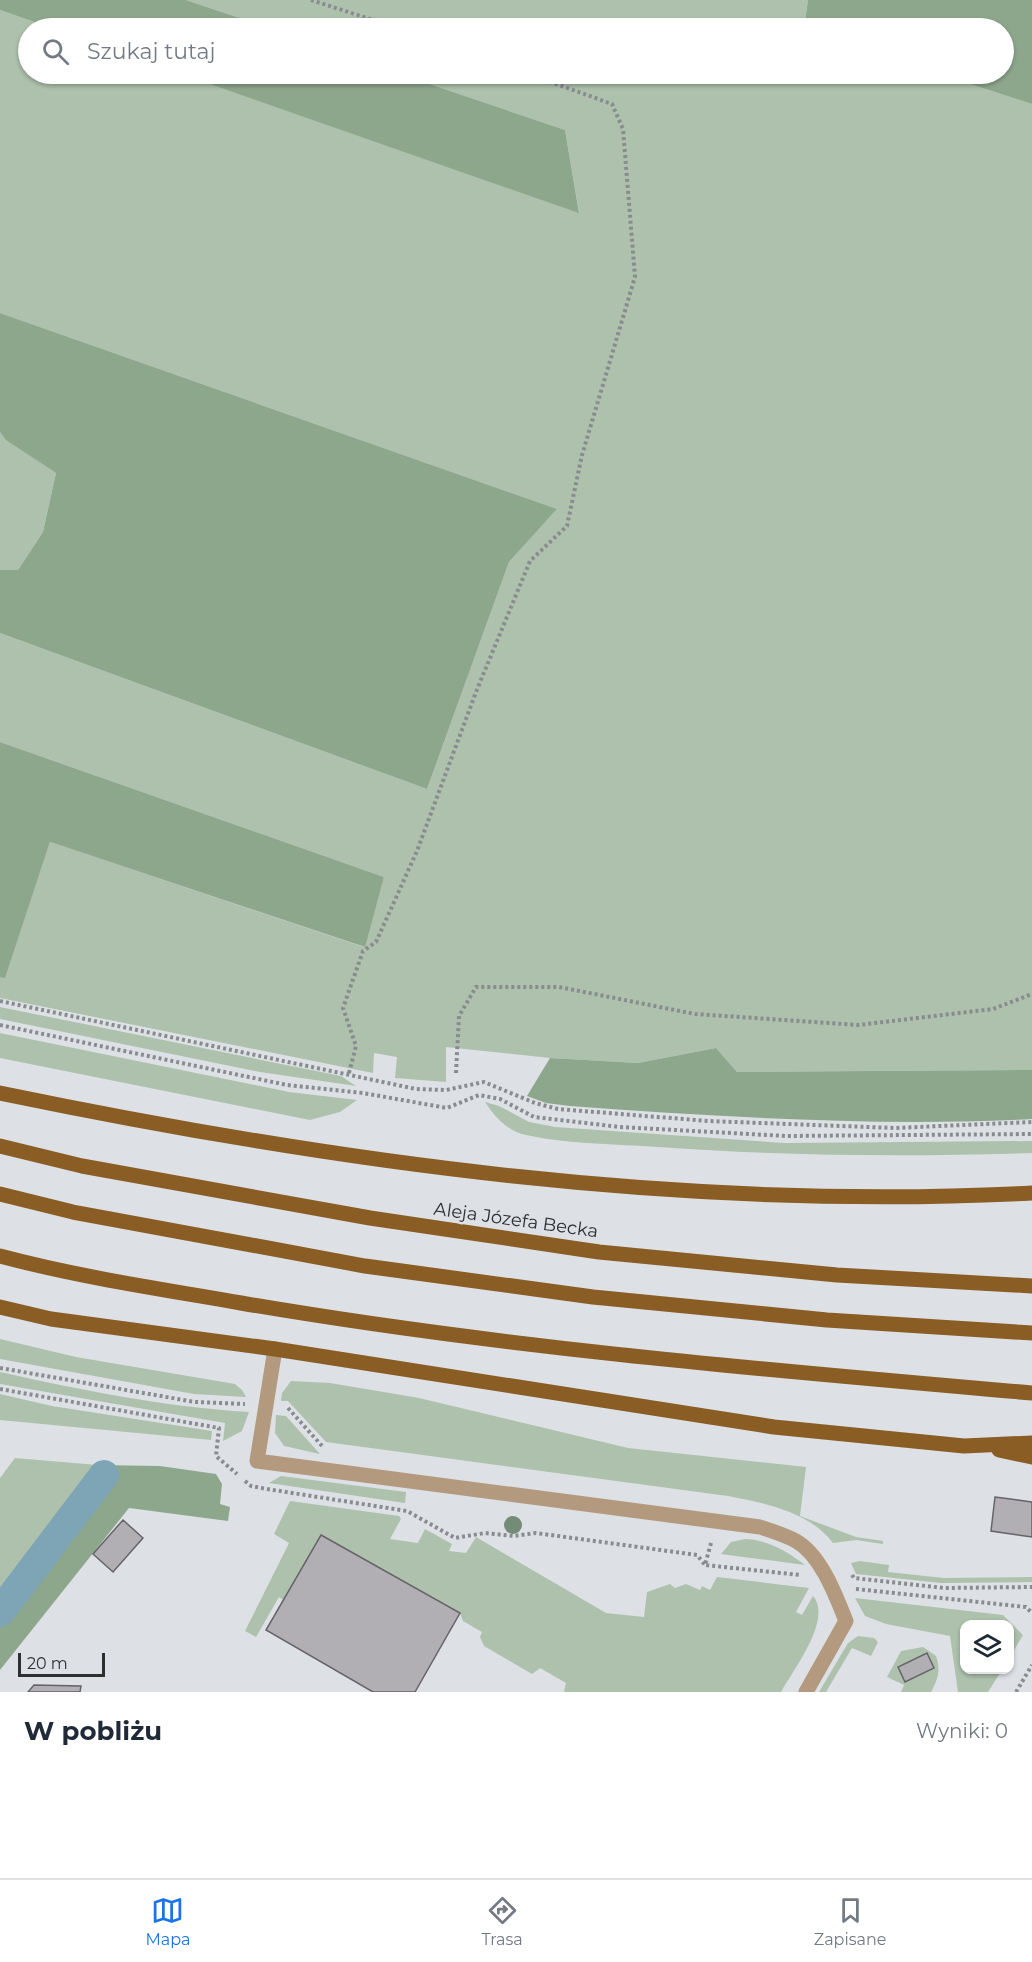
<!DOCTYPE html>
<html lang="pl">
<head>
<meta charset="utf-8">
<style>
  :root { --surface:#fff; --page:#f2f2f3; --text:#1f2937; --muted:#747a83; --line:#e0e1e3; --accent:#1a73e8 }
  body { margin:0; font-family:Montserrat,sans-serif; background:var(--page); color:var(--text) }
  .controls { position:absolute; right:18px; bottom:18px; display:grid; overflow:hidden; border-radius:12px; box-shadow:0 2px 4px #0004 }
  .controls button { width:54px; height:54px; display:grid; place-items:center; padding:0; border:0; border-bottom:2px solid var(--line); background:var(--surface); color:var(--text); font:30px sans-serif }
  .scale { position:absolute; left:18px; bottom:15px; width:87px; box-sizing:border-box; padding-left:6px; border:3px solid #2e2f31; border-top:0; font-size:16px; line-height:21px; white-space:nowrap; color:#2e2f31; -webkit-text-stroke:4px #dde1e6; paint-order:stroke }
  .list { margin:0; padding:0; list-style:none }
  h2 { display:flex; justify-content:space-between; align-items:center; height:78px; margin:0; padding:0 24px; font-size:26px }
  h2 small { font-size:20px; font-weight:400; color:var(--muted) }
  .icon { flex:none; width:33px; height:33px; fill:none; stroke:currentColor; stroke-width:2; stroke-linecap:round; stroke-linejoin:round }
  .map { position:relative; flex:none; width:1032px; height:1692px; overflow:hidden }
  .search { position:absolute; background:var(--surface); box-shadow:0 2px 4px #0004; left:18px; right:18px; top:18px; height:66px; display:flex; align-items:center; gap:15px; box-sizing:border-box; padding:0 21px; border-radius:33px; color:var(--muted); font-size:22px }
  .sheet { height:186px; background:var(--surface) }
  nav { display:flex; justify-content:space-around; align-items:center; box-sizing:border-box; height:84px; border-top:2px solid var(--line); background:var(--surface); font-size:16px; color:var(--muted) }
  nav a { display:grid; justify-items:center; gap:3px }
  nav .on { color:var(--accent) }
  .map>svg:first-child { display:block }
  .green { fill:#adc1ac }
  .forest { fill:#8da78c }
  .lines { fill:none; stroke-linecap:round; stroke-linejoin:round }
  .canal { stroke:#7ea5b5; stroke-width:30 }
  .building { fill:#b1afb4; stroke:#666469; stroke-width:1.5 }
  .path { stroke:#898c8f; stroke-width:4; stroke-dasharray:3 3; stroke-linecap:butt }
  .service { stroke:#b39a7e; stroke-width:15 }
  .primary { stroke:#8a5d25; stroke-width:15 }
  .tree { fill:#748b77 }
  .labels { text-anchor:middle; stroke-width:5; stroke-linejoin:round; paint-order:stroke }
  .street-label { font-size:18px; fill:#2e2f31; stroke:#dde1e6 }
</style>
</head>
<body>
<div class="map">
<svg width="1032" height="1692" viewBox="0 0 1032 1692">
  <rect width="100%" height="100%" fill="#dde1e6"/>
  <path class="green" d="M186 0H808L804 28H269Z
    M0 10 52 28H28V74H181L579 212 565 130 400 74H939L1032 104V1070L737 1072 716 1048 638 1063 550 1058 446 1047V1082L395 1078 397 1057 374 1053 373 1073 0 998V977H5L50 842 364 947 384 877 0 742V633L427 789 509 562 557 509 0 313Z
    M0 432 7 440 56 473 43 532 18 570H0Z
    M0 1007 341 1076 356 1086 260 1072 0 1019Z
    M0 1033 289 1092 357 1100 340 1112 310 1120 0 1058Z
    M485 1102 499 1106 529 1122 555 1127 785 1143 1032 1141V1153C907 1157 783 1156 658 1147 617 1144 566 1144 526 1135 507 1131 495 1117 485 1102Z
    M0 1339 76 1357 235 1384 242 1390 246 1397 194 1394 0 1359Z
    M0 1372C81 1390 166 1407 249 1412L242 1431 223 1441 225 1423 0 1384Z
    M291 1381 330 1383 419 1398 628 1448 806 1467 800 1516 856 1537 883 1541V1544L856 1540 833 1543C810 1512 764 1503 728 1496L326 1442 288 1401H281L282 1393Z
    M0 1394 52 1406 212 1431 211 1440 0 1420Z
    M276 1415 286 1416 320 1454 284 1446 275 1433Z
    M15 1458 98 1465 0 1592V1478Z
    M281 1476 406 1492 405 1503 269 1483Z
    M290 1501 399 1516 401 1519 390 1539 418 1543 425 1529 452 1544 449 1551 466 1553 476 1537 606 1613 644 1617 647 1592 670 1584 675 1588 686 1584 700 1590 702 1586 710 1590 717 1577 809 1588 796 1612 802 1615 813 1596C833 1619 793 1670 781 1692H564L566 1683 540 1668 532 1674 484 1646 480 1637 482 1632 463 1621 460 1613 321 1535 283 1600 279 1597 256 1637 245 1631 289 1543 274 1534Z
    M745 1539C768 1540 787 1551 805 1565L721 1554 731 1542Z
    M860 1561 889 1565 888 1572 944 1578 1032 1577V1582L941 1583 856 1574 851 1563Z
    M855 1598 1003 1615 1023 1635 1010 1657V1624H964V1670H1002L988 1692H958L950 1636 886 1624 865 1616Z
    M858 1636 874 1638 878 1642 871 1656 852 1648 826 1692H819L848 1643Z
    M923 1647 936 1656C941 1670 938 1679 931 1692H901L904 1685 887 1677 901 1651Z"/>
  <path class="forest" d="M0 0H186L269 28H52L0 10Z
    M808 0H1032V104L939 74H1004V28H804Z
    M181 74H400L565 130 579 213Z
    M0 313 557 509 509 562 427 789 0 633V570H18L43 532 56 473 6 440 0 432Z
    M0 742 384 877 365 947 50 842 5 978 0 977Z
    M716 1048 737 1072 1032 1070V1119C878 1127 723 1117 570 1106L546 1103 527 1096 550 1058 638 1063Z
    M98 1465 160 1466 216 1474 222 1484 220 1504 230 1507 228 1521 129 1508 0 1670V1592Z"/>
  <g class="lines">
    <path class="canal" d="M0 1612 104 1475"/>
  </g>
  <path class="building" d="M995 1497 1032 1502V1537L991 1531Z
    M123 1520 143 1538 113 1572 93 1554Z
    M321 1535 460 1613 415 1692H373L266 1630Z
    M927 1653 934 1668 905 1682 898 1667Z
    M34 1685 81 1686 80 1692H28Z"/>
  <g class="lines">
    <path class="path" d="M311 0 398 28
      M0 1001 416 1089 446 1090 484 1082 535 1103 558 1109 708 1121 895 1128 1032 1122
      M0 1025 287 1085 363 1093 447 1108 479 1095 500 1099 534 1117 620 1127 786 1136 1032 1134
      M349 1073 356 1046 343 1008 363 951 376 942 417 851 476 692 530 561 567 526 582 455 635 277 623 129 612 104 528 74
      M456 1073 459 1016 476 987H559L695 1014 858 1025 993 1009 1032 994
      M0 1368 195 1402 245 1404
      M0 1389 219 1428 216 1456 237 1474
      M288 1408 323 1447
      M245 1481 251 1486 267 1489 407 1511 455 1538 485 1533 513 1536 536 1533 697 1555 705 1565
      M711 1543 705 1565 800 1575
      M852 1575 854 1578 944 1588 1032 1587
      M856 1589 1026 1607 1032 1613
      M1016 1692 1032 1665"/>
    <path class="service" d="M275 1349 257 1461 760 1527C772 1531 785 1535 796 1541 821 1555 836 1596 846 1621L806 1692"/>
    <path class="primary" d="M0 1093C338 1163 686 1211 1032 1193
      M0 1146 82 1166 370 1218 599 1252 837 1275 1032 1286
      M0 1194 73 1212 365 1266 593 1297 827 1320 1032 1333
      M0 1256C79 1277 160 1289 241 1303 503 1348 768 1370 1032 1393
      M0 1307 51 1319 275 1349 774 1427 964 1446 1032 1443
      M999 1450 1032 1457"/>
  </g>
  <circle class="tree" cx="513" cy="1525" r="9"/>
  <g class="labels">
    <g class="street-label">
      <text transform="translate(516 1220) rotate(8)" y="6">Aleja Józefa Becka</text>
    </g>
  </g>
</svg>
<div class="controls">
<button><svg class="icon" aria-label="layers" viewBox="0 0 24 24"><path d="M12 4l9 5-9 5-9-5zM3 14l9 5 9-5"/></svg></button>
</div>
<div class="scale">20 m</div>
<div class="search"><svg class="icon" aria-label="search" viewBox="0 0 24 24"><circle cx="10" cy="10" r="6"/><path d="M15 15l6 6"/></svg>Szukaj tutaj</div>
</div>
<section class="sheet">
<h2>W pobliżu<small>Wyniki: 0</small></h2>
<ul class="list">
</ul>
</section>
<nav>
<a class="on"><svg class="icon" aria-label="map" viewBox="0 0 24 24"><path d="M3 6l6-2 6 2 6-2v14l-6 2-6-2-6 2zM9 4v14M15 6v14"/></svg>Mapa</a>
<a><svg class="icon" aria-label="directions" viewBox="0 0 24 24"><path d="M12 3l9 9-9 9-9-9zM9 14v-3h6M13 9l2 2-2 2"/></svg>Trasa</a>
<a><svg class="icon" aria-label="saved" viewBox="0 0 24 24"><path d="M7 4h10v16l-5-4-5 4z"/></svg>Zapisane</a>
</nav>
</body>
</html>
